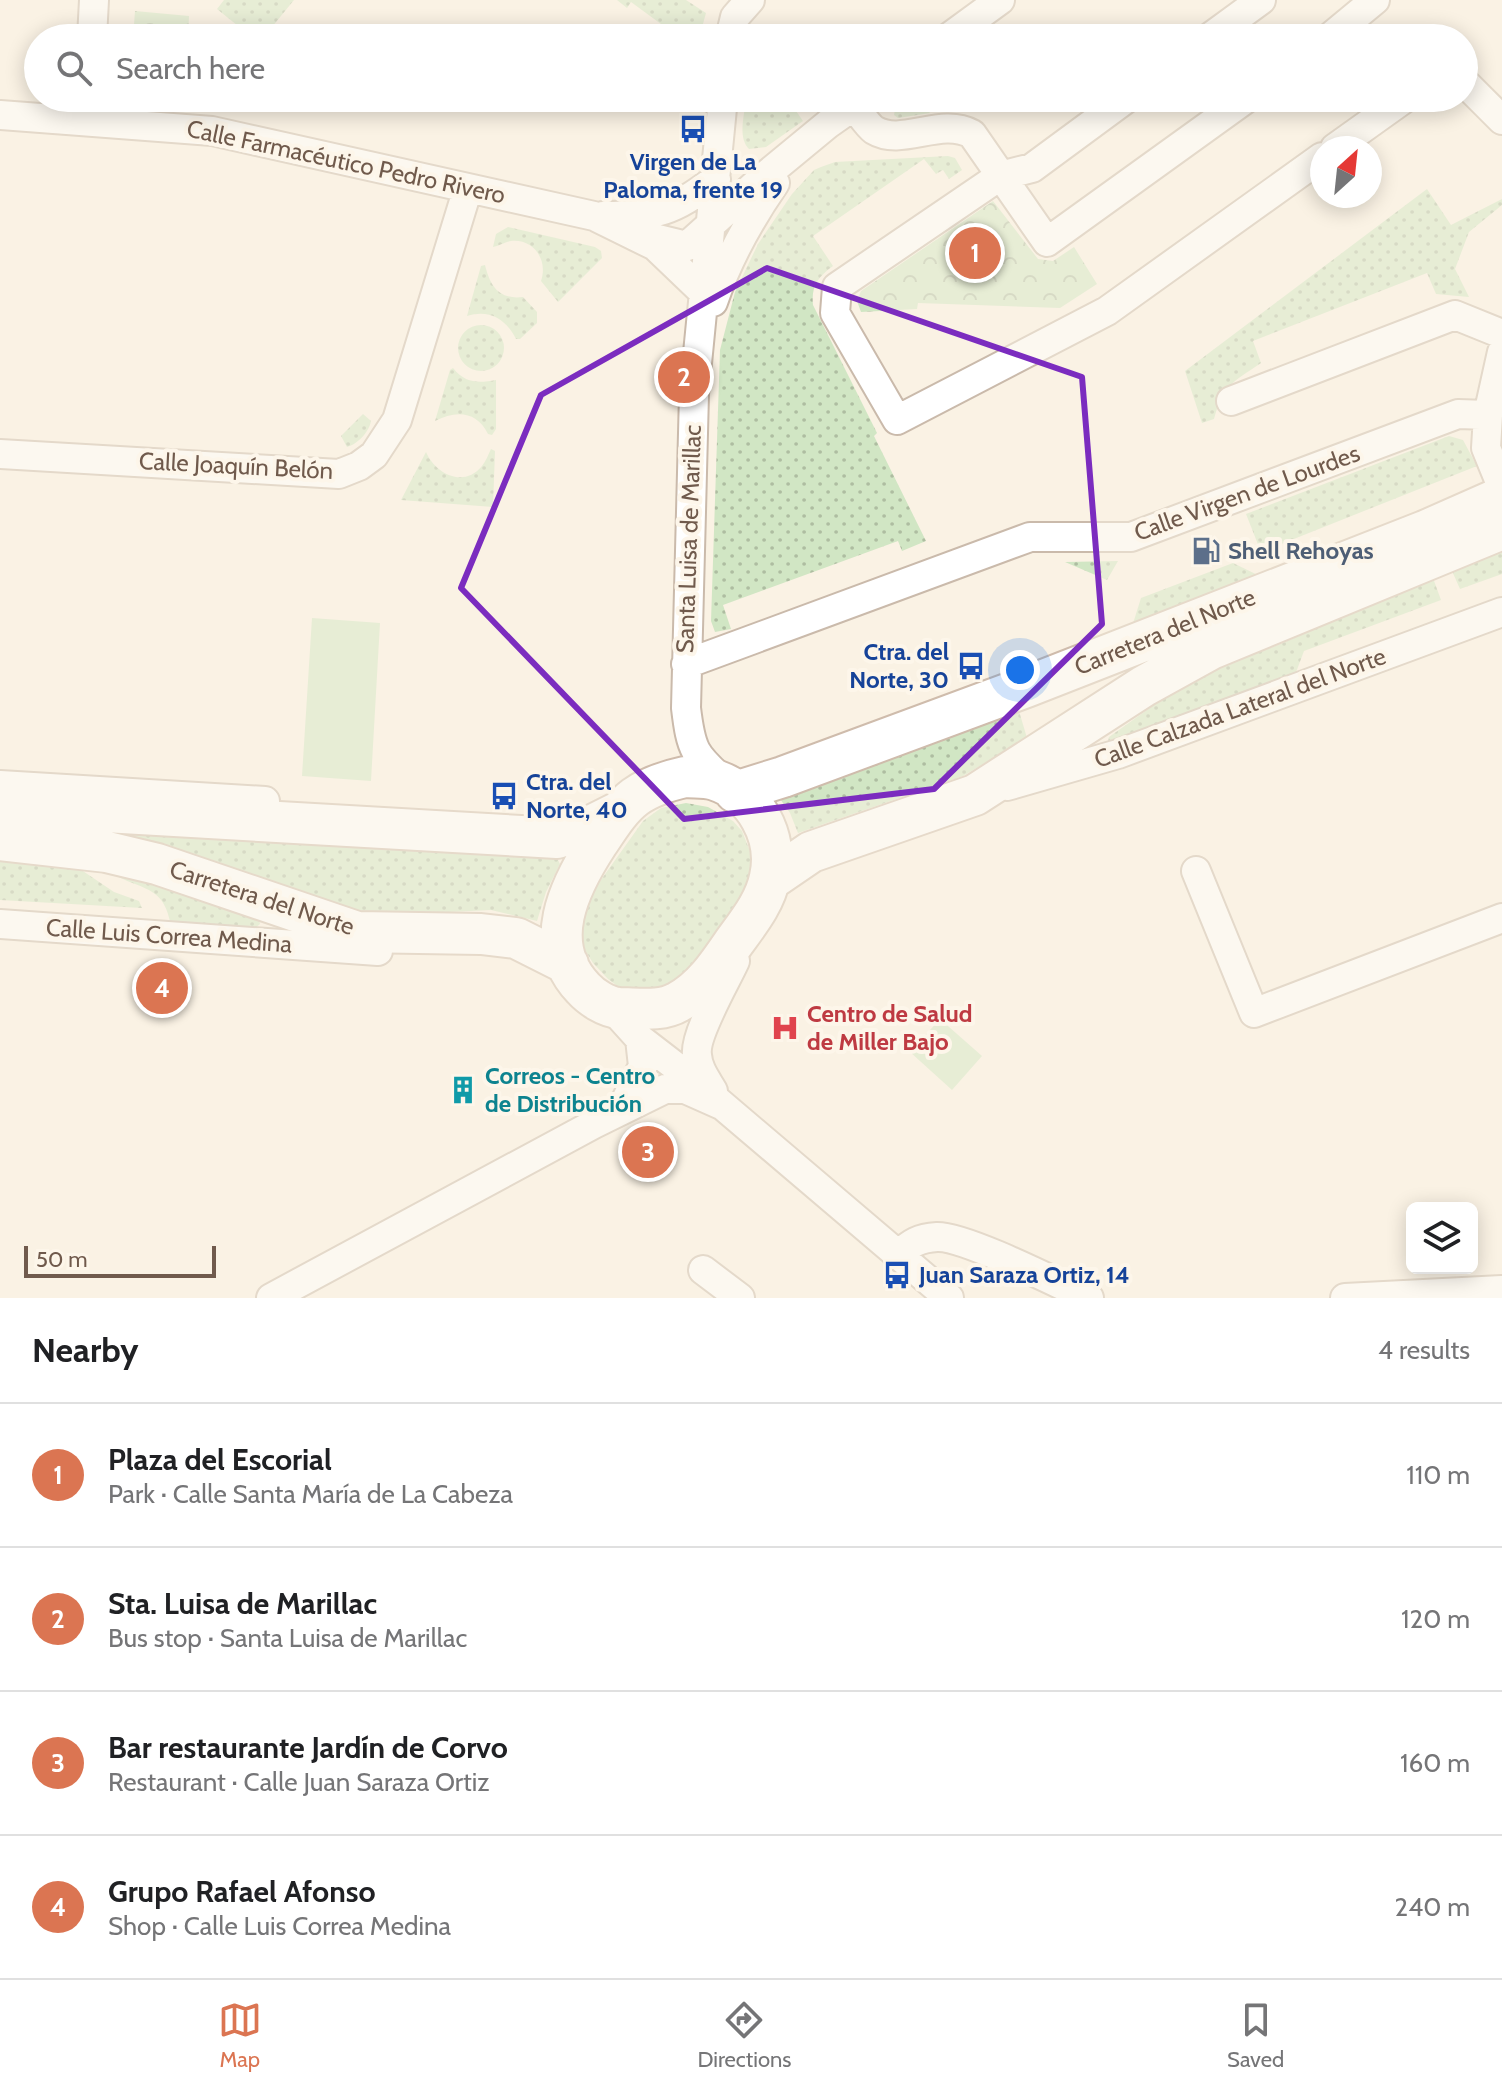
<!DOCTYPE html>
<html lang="en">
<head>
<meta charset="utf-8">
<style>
  :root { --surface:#fff; --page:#f6f6f6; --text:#202124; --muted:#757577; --line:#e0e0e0; --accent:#db7552 }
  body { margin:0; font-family:Cabin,sans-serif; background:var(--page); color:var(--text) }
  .controls { position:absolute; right:24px; bottom:24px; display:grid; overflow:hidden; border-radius:12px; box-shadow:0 4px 20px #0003 }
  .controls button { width:72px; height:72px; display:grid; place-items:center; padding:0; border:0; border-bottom:2px solid var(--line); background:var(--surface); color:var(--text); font:40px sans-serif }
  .compass { position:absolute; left:1310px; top:136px; width:72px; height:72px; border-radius:50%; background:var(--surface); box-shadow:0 4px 20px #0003; rotate:27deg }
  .scale { position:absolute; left:24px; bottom:20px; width:192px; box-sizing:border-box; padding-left:8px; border:4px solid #705a4c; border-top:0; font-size:22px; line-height:28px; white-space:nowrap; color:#705a4c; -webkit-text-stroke:6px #fdf6ea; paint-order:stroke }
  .you { position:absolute; left:1020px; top:670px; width:28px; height:28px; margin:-20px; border:6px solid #fff; border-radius:50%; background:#1a73e8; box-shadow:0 0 0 12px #1a73e833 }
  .badge { display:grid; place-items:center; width:52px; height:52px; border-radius:50%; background:var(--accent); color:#fff; font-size:26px; font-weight:700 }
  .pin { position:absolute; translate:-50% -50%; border:4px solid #fff; box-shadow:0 2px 8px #0006 }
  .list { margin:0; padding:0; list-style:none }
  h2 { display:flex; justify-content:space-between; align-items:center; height:104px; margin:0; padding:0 32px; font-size:34px }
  h2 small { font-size:26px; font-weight:400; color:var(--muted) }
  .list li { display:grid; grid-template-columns:52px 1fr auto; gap:24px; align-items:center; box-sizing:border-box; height:144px; padding:0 32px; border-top:2px solid var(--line) }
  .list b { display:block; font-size:30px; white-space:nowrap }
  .list p { margin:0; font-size:26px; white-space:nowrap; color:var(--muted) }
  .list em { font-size:26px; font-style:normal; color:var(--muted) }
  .icon { flex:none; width:44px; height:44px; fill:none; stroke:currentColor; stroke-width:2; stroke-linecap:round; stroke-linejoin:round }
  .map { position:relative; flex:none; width:1502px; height:1298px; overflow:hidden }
  .search { position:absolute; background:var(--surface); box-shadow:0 4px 20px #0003; left:24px; right:24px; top:24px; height:88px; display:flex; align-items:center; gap:20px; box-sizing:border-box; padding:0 28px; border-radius:44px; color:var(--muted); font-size:30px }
  .sheet { height:680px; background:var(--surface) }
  nav { display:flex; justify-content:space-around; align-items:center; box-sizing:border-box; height:112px; border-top:2px solid var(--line); background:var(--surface); font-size:22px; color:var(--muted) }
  nav a { display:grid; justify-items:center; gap:4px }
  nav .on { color:var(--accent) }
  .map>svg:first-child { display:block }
  .grass { fill:url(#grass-dots) }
  .forest { fill:url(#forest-crowns) }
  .pitch { fill:#d1e6c4 }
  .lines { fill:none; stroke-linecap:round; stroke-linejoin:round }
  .street-casing { stroke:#cabaab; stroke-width:32 }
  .secondary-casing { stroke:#cfbcac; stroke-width:44 }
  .street { stroke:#fff; stroke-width:28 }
  .secondary { stroke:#fff; stroke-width:40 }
  .marked { fill:none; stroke:#7b2cbf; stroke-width:6; stroke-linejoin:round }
  .labels { text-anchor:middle; stroke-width:8; stroke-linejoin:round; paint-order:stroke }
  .street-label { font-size:24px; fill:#705a4c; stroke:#fdf6ea }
  .transit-label { font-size:24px; font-weight:bold; fill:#164399; stroke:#fdf6ea; text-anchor:start }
  .service-label { font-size:24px; font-weight:bold; fill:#4e5e75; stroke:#fdf6ea; text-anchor:start }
  .health-label { font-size:24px; font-weight:bold; fill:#be3a42; stroke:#fdf6ea; text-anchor:start }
  .culture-label { font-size:24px; font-weight:bold; fill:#0d838f; stroke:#fdf6ea; text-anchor:start }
</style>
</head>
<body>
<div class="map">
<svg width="1502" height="1298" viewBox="0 0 1502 1298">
  <defs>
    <pattern id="grass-dots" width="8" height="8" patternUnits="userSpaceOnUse" patternTransform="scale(2)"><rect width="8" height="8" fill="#d1e6c4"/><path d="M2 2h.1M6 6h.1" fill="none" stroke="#aebda1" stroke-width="1.8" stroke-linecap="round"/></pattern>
    <pattern id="forest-crowns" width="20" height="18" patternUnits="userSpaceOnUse" patternTransform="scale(2)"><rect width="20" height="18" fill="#d1e6c4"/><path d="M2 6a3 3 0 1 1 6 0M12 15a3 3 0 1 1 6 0" fill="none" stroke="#aebda1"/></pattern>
  </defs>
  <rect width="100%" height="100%" fill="#faf2e4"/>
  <path class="grass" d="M224 0H294L263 38H253L217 9Z
    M617 0H686L706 13 699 38H680L631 2 627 8Z
    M746 98H787L803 121 766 147 749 149C737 137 745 114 746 98Z
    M909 98H919L930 113 898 118 894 115 895 109Z
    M948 156 955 158 962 170 949 179 943 170 936 174 924 159 813 236 833 266C818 277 811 286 813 305L877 433 874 436 926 541 902 551 898 541 723 605 731 629 715 632 711 621 720 350 735 292 758 244 792 194 814 170 821 167 835 162Z
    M1427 189 1451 225 1502 199V205L1469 232 1455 269 1469 297 1436 294 1427 273 1253 341 1261 363C1232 383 1224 384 1214 419L1202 423 1185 371Z
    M508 227 595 247 601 251 602 258 558 302 541 281C548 261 535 239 511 241 505 242 498 246 493 247L496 234Z
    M485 265C490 285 498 300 523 297L537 312V323L520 339H516C506 319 489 309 467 316L481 266Z
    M458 348a23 23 0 1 1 46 0a23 23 0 1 1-46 0Z
    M453 368C466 384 479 383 496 380V429L492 435 488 434C477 411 456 410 435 421L450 370Z
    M363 414 371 421C369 432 358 444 347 447L341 436Z
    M1449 436 1463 440 1477 466 1261 552 1246 514Z
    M491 449 495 451 493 507 401 500 426 452C435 473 463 489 482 466 486 461 488 455 491 449Z
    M1502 546V574L1460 589 1452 571Z
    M1118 561 1107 580 1065 562Z
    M1233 563 1268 580 1130 633 1141 598Z
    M1433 578 1441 600 1304 651 1295 675 1108 741 1109 737 1192 678 1278 645Z
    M1019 711 1027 738 963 776 798 833 790 813 778 796Z
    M686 803 708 807 733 821 742 831 755 864 752 888 683 988 624 991 608 979 593 963 583 947 579 928 588 898 643 821 661 808Z
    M116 828 557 858 560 864 546 892 537 921 491 910 367 916 114 844Z
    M0 854 71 863 114 892 139 901 142 908 0 900Z
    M116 872 191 891 259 918 260 924 252 931 171 926C164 888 148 891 116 876Z"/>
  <path class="forest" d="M135 11 189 16 188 38H133Z
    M993 201 1038 259 1053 261 1074 247 1097 284 1060 308 918 303 917 309 861 312 857 301 861 291Z"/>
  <path class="pitch" d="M312 618 380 623 371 781 302 776Z
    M940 1019 982 1056 952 1090 910 1052Z"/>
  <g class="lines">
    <defs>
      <path id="street" d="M92 38 94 0
        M730 38 735 17 750 0
        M948 38 1000 0
        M1209 38 1261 0
        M1329 38 1375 0
        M1464 82 1502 120
        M723 98 694 394 686 708C691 750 694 755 726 783
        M1127 98 1032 168 1000 176 837 287 835 313 897 420 1107 311 1322 157
        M854 106C860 113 867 125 874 130 902 147 940 117 972 134L1047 242 1247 98
        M0 115 212 131 594 216 655 246 702 291
        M1335 148 1405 98
        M603 216C660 215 670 213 716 179
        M646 236 687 246 765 176 828 124 865 98
        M713 302C728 258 748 222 775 183
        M1502 352 1488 415 1486 448 1502 487
        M1231 401 1455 315 1502 334
        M0 454 339 474 359 466 374 455 397 420 468 188
        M686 664 1030 537H1131L1458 414 1488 415
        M0 785 265 801
        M1007 786 1118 754 1502 612
        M1196 871 1254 1013 1502 918
        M0 924 378 951
        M612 1008 640 1039 688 1076 949 1298
        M713 1091C706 1079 698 1069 697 1055 694 1035 725 983 735 961
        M621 1110 643 1066 640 1039
        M898 1255C911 1243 919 1238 937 1237 965 1236 1059 1284 1089 1298
        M703 1270 740 1298
        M271 1298 594 1124 665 1089H685L721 1105
        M1345 1298 1502 1290"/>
      <path id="secondary" d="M685 777C695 778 706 777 715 780 755 793 779 837 770 877 765 903 747 924 732 945 717 967 702 989 678 1002 661 1012 638 1008 619 1008 606 1007 591 997 583 988 541 944 569 887 597 844 608 828 619 809 635 797 650 786 667 781 685 777Z
        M735 792 783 777 1026 687 1425 531 1502 497
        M0 806 557 838 587 828 619 812
        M0 840 107 852 157 864 357 932 481 934 516 938 568 964
        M770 880 811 852 975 795 1144 686 1211 649 1502 529"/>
    </defs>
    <use href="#street" class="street-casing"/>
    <use href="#secondary" class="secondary-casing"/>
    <use href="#street" class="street"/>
    <use href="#secondary" class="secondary"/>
  </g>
  <path d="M0 0H1502V1298H0ZM767 268 1082 377 1102 624 934 789 684 819 461 588 541 395Z" fill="#faf2e4" fill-opacity=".55" fill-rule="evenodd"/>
  <path class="marked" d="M767 268 1082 377 1102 624 934 789 684 819 461 588 541 395Z"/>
  <defs>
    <symbol id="bus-bare" viewBox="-9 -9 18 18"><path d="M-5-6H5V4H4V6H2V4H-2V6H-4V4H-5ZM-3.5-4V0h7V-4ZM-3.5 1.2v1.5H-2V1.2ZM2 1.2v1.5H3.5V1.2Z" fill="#1a4fb4" stroke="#fdf6ea" stroke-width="2.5" paint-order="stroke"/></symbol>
    <symbol id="fuel-bare" viewBox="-9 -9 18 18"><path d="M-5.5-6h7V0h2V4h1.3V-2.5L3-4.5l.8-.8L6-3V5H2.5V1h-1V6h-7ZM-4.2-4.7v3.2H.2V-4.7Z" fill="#5c6f8a" stroke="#fdf6ea" stroke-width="2.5" paint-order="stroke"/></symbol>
    <symbol id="hospital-bare" viewBox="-9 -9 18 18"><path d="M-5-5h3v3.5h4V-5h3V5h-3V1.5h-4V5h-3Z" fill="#e0444e" stroke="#fdf6ea" stroke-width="2.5" paint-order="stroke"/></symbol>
    <symbol id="building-bare" viewBox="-9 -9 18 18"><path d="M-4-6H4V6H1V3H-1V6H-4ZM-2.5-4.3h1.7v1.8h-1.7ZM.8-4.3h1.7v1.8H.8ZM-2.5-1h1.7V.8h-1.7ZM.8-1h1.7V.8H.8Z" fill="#0f9aa8" stroke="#fdf6ea" stroke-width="2.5" paint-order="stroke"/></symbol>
  </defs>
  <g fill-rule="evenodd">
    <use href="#bus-bare" x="673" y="109" width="40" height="40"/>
    <use href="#fuel-bare" x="1186" y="531" width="40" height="40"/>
    <use href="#bus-bare" x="951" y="646" width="40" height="40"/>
    <use href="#bus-bare" x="484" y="776" width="40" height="40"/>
    <use href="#hospital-bare" x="765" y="1008" width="40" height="40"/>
    <use href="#building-bare" x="443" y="1070" width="40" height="40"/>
    <use href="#bus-bare" x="877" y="1255" width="40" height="40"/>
  </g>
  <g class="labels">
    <g class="street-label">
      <text transform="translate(346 162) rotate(12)" y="8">Calle Farmacéutico Pedro Rivero</text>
      <text transform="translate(236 466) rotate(3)" y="8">Calle Joaquín Belón</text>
      <text transform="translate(1247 493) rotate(-20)" y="8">Calle Virgen de Lourdes</text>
      <text transform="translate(689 539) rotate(-88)" y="8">Santa Luisa de Marillac</text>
      <text transform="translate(1165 632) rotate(-22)" y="8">Carretera del Norte</text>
      <text transform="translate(1240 708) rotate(-20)" y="8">Calle Calzada Lateral del Norte</text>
      <text transform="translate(262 898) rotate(18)" y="8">Carretera del Norte</text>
      <text transform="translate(169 936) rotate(4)" y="8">Calle Luis Correa Medina</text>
    </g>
    <g class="transit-label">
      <text x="693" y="170" text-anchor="middle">Virgen de La<tspan x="693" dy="28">Paloma, frente 19</tspan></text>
      <text x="949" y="660" text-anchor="end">Ctra. del<tspan x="949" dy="28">Norte, 30</tspan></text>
      <text x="526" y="790">Ctra. del<tspan x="526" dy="28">Norte, 40</tspan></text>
      <text x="919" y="1283">Juan Saraza Ortiz, 14</text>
    </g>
    <g class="service-label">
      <text x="1228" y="559">Shell Rehoyas</text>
    </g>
    <g class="health-label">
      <text x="807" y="1022">Centro de Salud<tspan x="807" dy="28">de Miller Bajo</tspan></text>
    </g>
    <g class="culture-label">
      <text x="485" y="1084">Correos - Centro<tspan x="485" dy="28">de Distribución</tspan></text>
    </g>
  </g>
</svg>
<div class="controls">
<button><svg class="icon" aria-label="layers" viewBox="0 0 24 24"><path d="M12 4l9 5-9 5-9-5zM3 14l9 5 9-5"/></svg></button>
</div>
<svg class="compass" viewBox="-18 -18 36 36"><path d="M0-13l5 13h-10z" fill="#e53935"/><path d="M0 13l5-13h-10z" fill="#757577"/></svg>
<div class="scale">50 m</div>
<div class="you"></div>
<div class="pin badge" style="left:975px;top:253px">1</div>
<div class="pin badge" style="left:684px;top:377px">2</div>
<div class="pin badge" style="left:648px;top:1152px">3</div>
<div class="pin badge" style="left:162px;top:988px">4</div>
<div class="search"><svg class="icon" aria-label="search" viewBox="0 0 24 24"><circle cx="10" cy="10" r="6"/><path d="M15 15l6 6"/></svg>Search here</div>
</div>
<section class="sheet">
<h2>Nearby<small>4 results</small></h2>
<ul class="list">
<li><span class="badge">1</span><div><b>Plaza del Escorial</b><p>Park · Calle Santa María de La Cabeza</p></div><em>110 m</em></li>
<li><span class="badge">2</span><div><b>Sta. Luisa de Marillac</b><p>Bus stop · Santa Luisa de Marillac</p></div><em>120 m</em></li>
<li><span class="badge">3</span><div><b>Bar restaurante Jardín de Corvo</b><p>Restaurant · Calle Juan Saraza Ortiz</p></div><em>160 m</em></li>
<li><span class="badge">4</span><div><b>Grupo Rafael Afonso</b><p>Shop · Calle Luis Correa Medina</p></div><em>240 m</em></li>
</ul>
</section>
<nav>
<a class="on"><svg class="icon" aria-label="map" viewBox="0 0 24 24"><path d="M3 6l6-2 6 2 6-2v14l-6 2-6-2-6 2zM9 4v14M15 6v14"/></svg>Map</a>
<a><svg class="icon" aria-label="directions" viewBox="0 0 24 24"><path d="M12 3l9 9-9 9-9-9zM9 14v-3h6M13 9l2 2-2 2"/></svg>Directions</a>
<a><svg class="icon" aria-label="saved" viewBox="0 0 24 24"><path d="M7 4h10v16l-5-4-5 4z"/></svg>Saved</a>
</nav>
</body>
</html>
